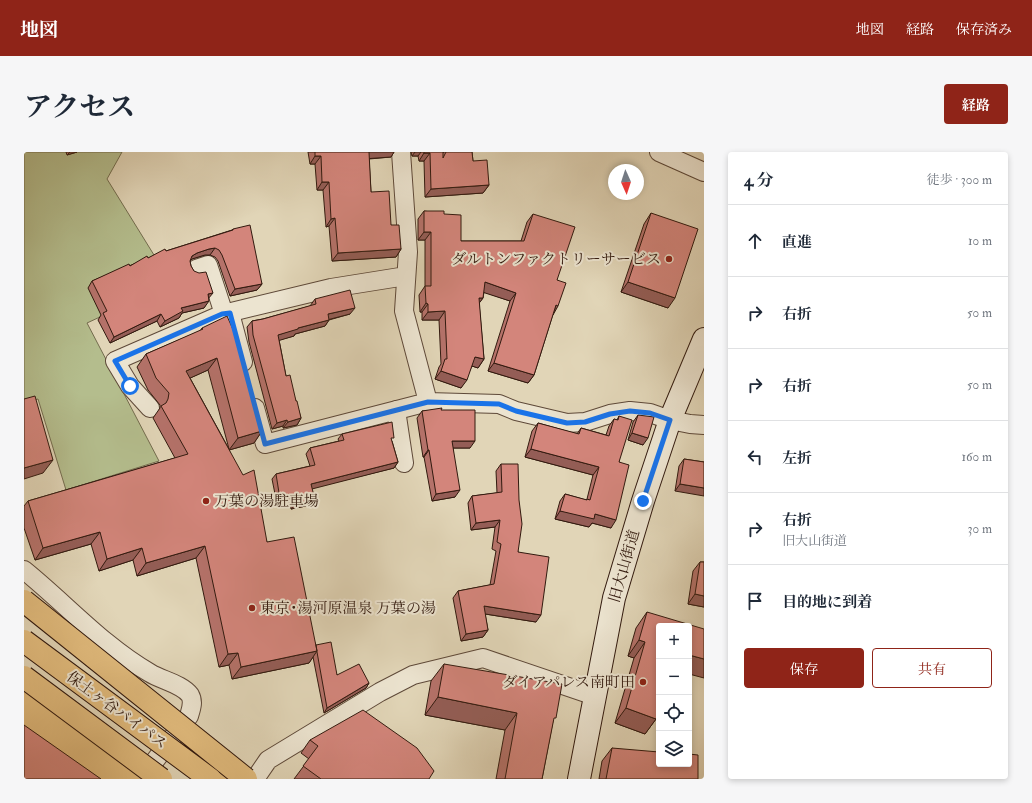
<!DOCTYPE html>
<html lang="ja">
<head>
<meta charset="utf-8">
<style>
  :root { --surface:#fff; --page:#f6f6f7; --text:#1f2937; --muted:#747a83; --line:#e0e1e3; --accent:#8f2418 }
  body { margin:0; font-family:"IM FELL Double Pica","Noto Serif JP",serif; background:var(--page); color:var(--text) }
  .controls { position:absolute; right:12px; bottom:12px; display:grid; overflow:hidden; border-radius:4px; box-shadow:0 2px 6px #0003 }
  .controls button { width:36px; height:36px; display:grid; place-items:center; padding:0; border:0; border-bottom:1px solid var(--line); background:var(--surface); color:var(--text); font:20px sans-serif }
  .compass { position:absolute; left:584px; top:12px; width:36px; height:36px; border-radius:50%; background:var(--surface); box-shadow:0 2px 6px #0003; rotate:177deg }
  .stop { position:absolute; width:12px; height:12px; margin:-9px; border:3px solid #1a73e8; border-radius:50%; background:#fff }
  .stop.end { background:#1a73e8; border-color:#fff; box-shadow:0 1px 4px #0008 }
  .list { margin:0; padding:0; list-style:none }
  h2 { display:flex; justify-content:space-between; align-items:center; height:52px; margin:0; padding:0 16px; font-size:17px }
  h2 small { font-size:13px; font-weight:400; color:var(--muted) }
  .list li { display:grid; grid-template-columns:26px 1fr auto; gap:12px; align-items:center; box-sizing:border-box; height:72px; padding:0 16px; border-top:1px solid var(--line) }
  .list b { display:block; font-size:15px; white-space:nowrap }
  .list p { margin:0; font-size:13px; white-space:nowrap; color:var(--muted) }
  .list em { font-size:13px; font-style:normal; color:var(--muted) }
  .actions { display:flex; gap:8px; padding:12px 16px }
  .actions a { flex:1; padding:9px 0; border:1px solid var(--accent); border-radius:4px; text-align:center; font-size:14px; color:var(--accent) }
  .actions .main { background:var(--accent); color:#fff }
  .icon { flex:none; width:22px; height:22px; fill:none; stroke:currentColor; stroke-width:2; stroke-linecap:round; stroke-linejoin:round }
  .map { position:relative; flex:none; width:680px; height:627px; overflow:hidden; border-radius:4px }
  header { display:flex; align-items:center; gap:24px; box-sizing:border-box; height:56px; padding:0 20px; background:var(--accent); color:#fff }
  header strong { font-size:19px }
  nav { display:flex; gap:22px; margin-inline-start:auto; font-size:14px }
  .intro { display:flex; align-items:center; justify-content:space-between; box-sizing:border-box; height:96px; padding:0 24px }
  h1 { margin:0; font-size:28px }
  .button { padding:10px 18px; border-radius:4px; background:var(--accent); color:#fff; font-size:14px; font-weight:700 }
  main { display:flex; gap:24px; padding:0 24px }
  aside { flex:1; background:var(--surface); border-radius:4px; box-shadow:0 2px 6px #0003 }
  .map>svg:first-child { display:block }
  .green { fill:#b4bd8d; stroke:#736c4e }
  .lines { fill:none; stroke-linecap:round; stroke-linejoin:round }
  .street-casing { stroke:#5e4939; stroke-width:20 }
  .secondary-casing { stroke:#321a0f; stroke-width:24 }
  .highway-casing { stroke:#321a0f; stroke-width:24 }
  .street { stroke:#ece4d0; stroke-width:18 }
  .secondary { stroke:#ece4d0; stroke-width:22 }
  .highway { stroke:#e0ba7c; stroke-width:22 }
  .highway-bridge-casing { stroke:#321a0f; stroke-width:24; stroke-linecap:butt }
  .highway-bridge { stroke:#e0ba7c; stroke-width:22 }
  .wall { fill:#b5726a; stroke:#321a0f; fill-rule:evenodd }
  .shaded-wall { fill:#945d56; stroke:#321a0f }
  .building { fill:#d3857b; stroke:#321a0f }
  .route { stroke:#1a73e8; stroke-width:5 }
  .poi-dot { fill:#8f2418; stroke:#ece4d0; stroke-width:1.5 }
  .labels { text-anchor:middle; stroke-width:4; stroke-linejoin:round; paint-order:stroke }
  .poi-label { font-size:15px; fill:#321a0f; stroke:#ece4d0; text-anchor:end }
  .street-label { font-size:15px; fill:#321a0f; stroke:#ece4d0 }
</style>
</head>
<body>
<header>
<strong>地図</strong>
<nav><a>地図</a><a>経路</a><a>保存済み</a></nav>
</header>
<div class="intro"><h1>アクセス</h1><a class="button">経路</a></div>
<main>
<div class="map">
<svg width="680" height="627" viewBox="0 0 680 627">
  <rect width="100%" height="100%" fill="#e1d5b7"/>
  <filter id="stains"><feTurbulence type="fractalNoise" baseFrequency=".005" numOctaves="4"/><feColorMatrix values="0 0 0 0 .2 0 0 0 0 .09 0 0 0 0 .02 0 0 0 .5 -.17"/></filter>
  <radialGradient id="worn" r=".72"><stop offset=".6" stop-color="#630" stop-opacity="0"/><stop offset="1" stop-color="#630" stop-opacity=".3"/></radialGradient>
  <path class="green" d="M0 0H98L83 27 130 103 121 144 63 171 135 309 42 338 14 247 0 251Z"/>
  <g class="lines">
    <defs>
      <path id="street" d="M377 0 384 100 380 159 404 250
        M635 0 680 20
        M172 117 184 113 200 162
        M206 161 219 210
        M126 256 106 234 91 209 199 162 307 136 382 124
        M231 256 241 292 404 250 475 252 492 259 543 271 561 270 586 262 606 259 626 261 646 268 666 272 680 273
        M372 258 380 311
        M0 418C42 452 79 494 126 521 137 528 158 532 166 543 170 550 167 557 165 564L117 627
        M231 627 244 608 356 540 389 523 459 506 571 544"/>
      <path id="secondary" d="M555 627 590 446 619 349 646 268 680 187"/>
      <path id="highway" d="M0 542 116 627
        M0 565 69 616 86 627
        M172 607 199 627"/>
    </defs>
    <use href="#street" class="street-casing"/>
    <use href="#secondary" class="secondary-casing"/>
    <use href="#highway" class="highway-casing"/>
    <use href="#street" class="street"/>
    <use href="#secondary" class="secondary"/>
    <use href="#highway" class="highway"/>
    <defs>
      <path id="highway-bridge" d="M0 449 222 627
        M0 489 186 627
        M0 525 137 627"/>
    </defs>
    <use href="#highway-bridge" class="highway-bridge-casing"/>
    <use href="#highway-bridge" class="highway-bridge"/>
  </g>
  <path class="wall" d="M42 0H53L43 3Z
    M284 0H370L367 5 345 7 347 40 367 73 377 97 372 105 308 109 305 74 302 75 299 38H293L291 12H286Z
    M387 0H419V1V0H448L449 9 465 33 459 41 401 45 400 9H395L394 4H388Z
    M400 59 420 62 437 89H497L503 70 509 62 533 128 529 162 510 223 504 231 464 219 486 149 460 140 459 146 455 151 460 207 454 216 448 214 437 236 411 227 415 215 417 212 415 168H398V160H396L395 143 401 134V88H394V67Z
    M627 61 644 156 597 140 620 72Z
    M209 77 238 132 233 138 206 144 194 109 191 105 186 103H181L168 107 166 109 167 114 185 147 180 156 158 161 155 166 136 175 133 169 86 191 74 168 77 163 64 136 68 129 142 99 208 78Z
    M291 147 326 162 305 168 301 174 271 182 270 184 255 188 262 224 272 249 277 266 273 273 259 276V274L248 277 225 190 223 175 228 169 239 167 286 154Z
    M178 176 238 279 230 291 205 298 243 390 292 493 313 523 345 531 342 536 300 561 289 505 285 511 208 527 205 513 195 515 172 406 113 424 109 408 75 419 67 392 11 408 0 376V354L4 349 151 306 129 266 136 256V253L124 238 113 215 122 202 176 179ZM184 218 205 297 166 226Z
    M417 258 446 296H429L431 345 408 349 400 305H399L393 266 398 259Z
    M614 263 619 293 604 288 609 270Z
    M595 264V310L587 376 568 371 565 375 531 367 536 349 541 342 562 348 563 347 569 323 501 305 508 279 514 271 553 282 557 276 582 283 585 274 590 267 593 268Z
    M318 282 368 289 374 310 370 316 288 336 287 353 267 357 266 350 253 352 248 327 252 322 286 314 282 302 286 296 315 289 314 287Z
    M660 307 680 310 651 339 655 314Z
    M477 312 494 400 512 470 461 462 464 478 459 485 437 489 429 446 434 439 466 433 472 399 468 397 471 375 447 378 444 351 448 344 473 341 472 319Z
    M676 410H680V455L664 452 669 419Z
    M623 460 635 474 632 567 621 582 591 571 610 506 604 504 612 476Z
    M420 512 529 569 518 627H472L481 578 401 563 407 529Z
    M286 588 405 627H270L285 607 277 601Z
    M588 596 674 627H575L578 609Z"/>
  <path class="shaded-wall" d="M46 0H53L43 3Z
    M344 0H370L367 5 339 7Z
    M391 0H397L394 4H388Z
    M400 1H406L400 9H395Z
    M291 4H297L291 12H286Z
    M298 30H305L299 38H293Z
    M465 33 459 41 401 45 407 37Z
    M311 66 305 74 302 75 307 67Z
    M400 80H407L401 88H394Z
    M191 96 186 103H181L168 107 164 110 168 104 173 101 185 97Z
    M377 97 372 105 308 109 314 101Z
    M461 130 492 141 486 149 455 139Z
    M604 130 651 146 644 156 597 140Z
    M238 132 233 138 206 144 211 137Z
    M189 141 184 147V142Z
    M455 146H459L453 154Z
    M185 149 180 156 158 161 155 166 136 175 141 169 157 156Z
    M402 151 404 152 398 160H396Z
    M532 153 534 154 529 163Z
    M331 156 326 162 299 169 304 162Z
    M421 159 415 168H398L404 160Z
    M137 162 133 169 86 191 90 185Z
    M305 168 301 174 271 182 270 184 250 190 254 183 274 176Z
    M451 205 460 207 454 216 445 213Z
    M193 206 184 218 153 232 162 219Z
    M470 211 510 223 504 231 464 219Z
    M417 219 443 228 437 236 411 227Z
    M277 266 273 273 259 276 264 270Z
    M263 268 259 274 248 277 253 271Z
    M238 279 230 291 205 298 214 286Z
    M608 281 624 286 619 293 604 288Z
    M428 289H451L446 296H423Z
    M507 297 575 315 569 323 501 305Z
    M404 298H405L400 305H399Z
    M29 308 19 321 0 327V316Z
    M374 310 370 316 284 338 287 332Z
    M656 332 680 336V344L651 339Z
    M436 338 431 345 408 349 412 342Z
    M270 344 266 350 253 352 256 347Z
    M291 348 287 353 267 357 271 352Z
    M536 359 571 362 592 368 587 376 568 371 565 375 531 367Z
    M476 368 471 375 447 378 452 371Z
    M76 380 67 392 11 408 19 396Z
    M181 394 172 406 113 424 122 411Z
    M118 396 109 408 75 419 83 407Z
    M671 442 680 444V455L664 452Z
    M460 454 517 463 512 470 455 461Z
    M464 478 459 485 437 489 442 482Z
    M615 488 621 490 610 506 604 504Z
    M293 499 285 511 208 527 217 515Z
    M214 501 205 513 195 515 204 502Z
    M665 503 680 507V526L665 522Z
    M345 531 342 536 300 561 303 556Z
    M414 545 493 561 481 578 401 563Z
    M602 556 632 567 621 582 591 571Z"/>
  <path class="building" d="M291 0H345L347 40 365 39 367 73H375L377 97 314 101 311 66 307 67 305 30H298L297 4H291Z
    M400 0H419V6L422 0H448L449 9 463 8 465 33 407 37 406 1H400Z
    M400 59H420V62L437 63V89H500L509 62 551 75 533 128 542 131 534 154 532 153 510 223 470 211 492 141 461 130 459 146H455L460 207 451 205 443 228 417 219 421 207H423L421 159 404 160V152L402 151 401 134H407V80H400Z
    M627 61 674 77 651 146 604 130Z
    M226 73 238 132 211 137 198 103 195 98 191 96 185 97 173 101 168 104 166 109 167 114 170 119 175 121 182 120 189 141 184 142 185 149 157 156 159 159 141 169 137 162 90 185 79 161 83 159 68 129 105 112 106 114 123 104 124 106 141 97 142 99 209 78V77Z
    M326 138 331 156 304 162 305 168 274 176V177L254 183 262 224 266 223 272 249H273L277 266 264 270 263 268 253 271 229 183 228 169 239 167 292 152 291 147Z
    M203 164 215 191 238 279 214 286 193 206 162 219 219 323 230 318 243 390 270 385 293 499 217 515 214 501 204 502 181 394 122 411 118 396 83 407 76 380 19 396 4 349 164 302 137 254 142 251 144 247 145 241 132 226 122 202 179 177 178 176Z
    M11 244 29 308 0 316V247Z
    M418 256 417 258H451V289H428L436 338 412 342 405 298H404L398 259Z
    M614 263 630 265 624 286 608 281Z
    M595 264 608 268 595 310 605 313 592 368 571 362 570 367 536 359 541 342 563 348V347L566 348 575 315 507 297 514 271 555 282 557 276 585 284 590 267 594 268Z
    M368 270 370 286H367L374 310 287 332 291 348 271 352 270 344 256 347 252 322 291 313 286 296 320 288 318 282Z
    M660 307 680 310V336L656 332Z
    M477 312H494L495 348 498 372 494 400 525 405 517 463 460 454 464 478 442 482 434 439 470 432 477 392 473 390 476 368 452 371 448 344 478 340Z
    M676 410H680V444L671 442Z
    M623 460 680 477V507L665 503V474H635V558L632 567 602 556 621 490 615 488Z
    M307 490 313 523 335 512 345 531 303 556 293 500V499L292 493Z
    M420 512 538 532 532 566H530L518 627H481L493 561 414 545Z
    M339 558 393 596 410 619 405 627H297L279 614 294 594 286 588Z
    M0 573 77 627H0Z
    M588 596 635 600V612H665V602L674 603V627H582Z"/>
  <g class="lines">
    <path class="route" d="M106 234 91 209 198 162 206 161 241 292 404 250 475 252 492 259 543 271 561 270 586 262 606 259 626 261 646 268 619 349"/>
  </g>
  <g class="poi-dot">
    <circle cx="645" cy="107" r="4"/>
    <circle cx="182" cy="349" r="4"/>
    <circle cx="228" cy="456" r="4"/>
    <circle cx="619" cy="530" r="4"/>
  </g>
  <g class="labels">
    <g class="poi-label">
      <text x="637" y="112">ダルトンファクトリーサービス</text>
      <text x="190" y="354" text-anchor="start">万葉の湯駐車場</text>
      <text x="236" y="461" text-anchor="start">東京･湯河原温泉 万葉の湯</text>
      <text x="611" y="535">ダイアパレス南町田</text>
    </g>
    <g class="street-label">
      <text transform="translate(600 414) rotate(-74)" y="5">旧大山街道</text>
      <text transform="translate(93 558) rotate(36)" y="5">保土ヶ谷バイパス</text>
    </g>
  </g>
  <rect width="100%" height="100%" filter="url(#stains)"/>
  <rect width="100%" height="100%" fill="url(#worn)"/>
</svg>
<div class="controls">
<button>+</button>
<button>−</button>
<button><svg class="icon" aria-label="locate" viewBox="0 0 24 24"><circle cx="12" cy="12" r="6"/><path d="M12 2v4M12 18v4M2 12h4M18 12h4"/></svg></button>
<button><svg class="icon" aria-label="layers" viewBox="0 0 24 24"><path d="M12 4l9 5-9 5-9-5zM3 14l9 5 9-5"/></svg></button>
</div>
<svg class="compass" viewBox="-18 -18 36 36"><path d="M0-13l5 13h-10z" fill="#e53935"/><path d="M0 13l5-13h-10z" fill="#747a83"/></svg>
<div class="stop" style="left:106px;top:234px"></div>
<div class="stop end" style="left:619px;top:349px"></div>
</div>
<aside>
<h2>4 分<small>徒歩 · 300 m</small></h2>
<ul class="list">
<li><svg class="icon" aria-label="ahead" viewBox="0 0 24 24"><path d="M12 20V5M6 11l6-6 6 6"/></svg><div><b>直進</b></div><em>10 m</em></li>
<li><svg class="icon" aria-label="right" viewBox="0 0 24 24"><path d="M7 20v-9h11M14 6l5 5-5 5"/></svg><div><b>右折</b></div><em>50 m</em></li>
<li><svg class="icon" aria-label="right" viewBox="0 0 24 24"><path d="M7 20v-9h11M14 6l5 5-5 5"/></svg><div><b>右折</b></div><em>50 m</em></li>
<li><svg class="icon" aria-label="left" viewBox="0 0 24 24"><path d="M17 20v-9H6M10 6l-5 5 5 5"/></svg><div><b>左折</b></div><em>160 m</em></li>
<li><svg class="icon" aria-label="right" viewBox="0 0 24 24"><path d="M7 20v-9h11M14 6l5 5-5 5"/></svg><div><b>右折</b><p>旧大山街道</p></div><em>30 m</em></li>
<li><svg class="icon" aria-label="arrive" viewBox="0 0 24 24"><path d="M6 21V4h12l-3 4 3 4H6"/></svg><div><b>目的地に到着</b></div></li>
</ul>
<div class="actions"><a class="main">保存</a><a>共有</a></div>
</aside>
</main>
</body>
</html>
